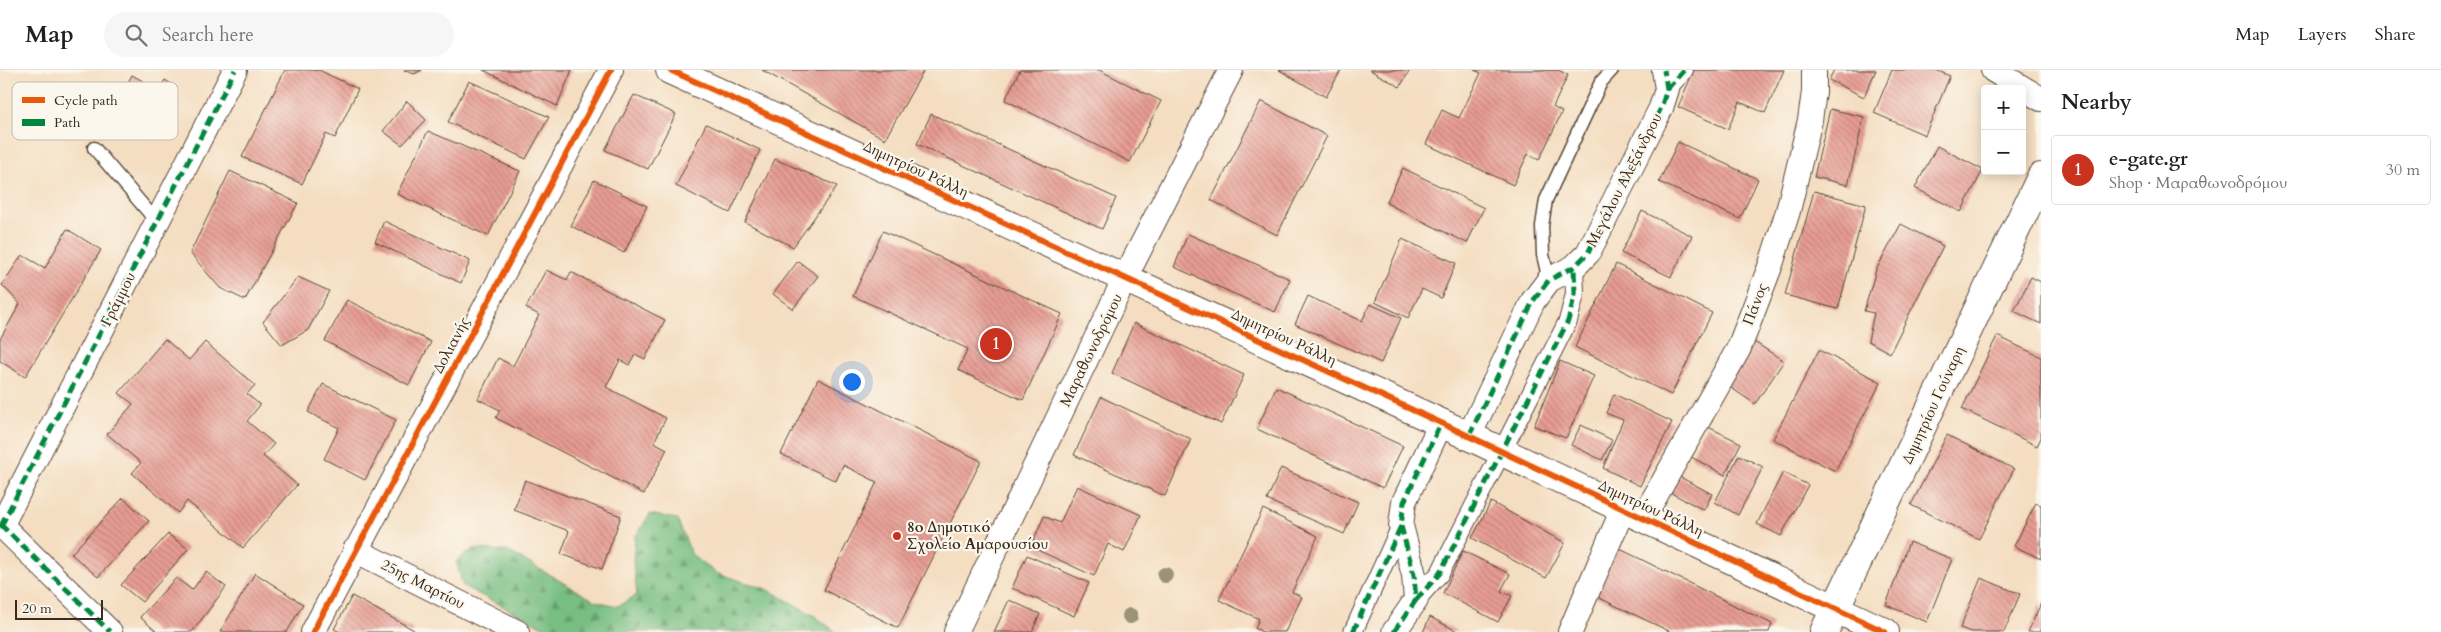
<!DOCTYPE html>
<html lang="en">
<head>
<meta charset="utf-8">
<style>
  :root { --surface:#fff; --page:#f6f6f6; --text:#202124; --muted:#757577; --line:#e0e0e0; --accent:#c8321e }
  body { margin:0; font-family:Cardo,serif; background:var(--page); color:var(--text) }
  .controls { position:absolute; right:15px; top:15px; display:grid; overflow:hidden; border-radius:5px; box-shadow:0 2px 12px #0003 }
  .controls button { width:45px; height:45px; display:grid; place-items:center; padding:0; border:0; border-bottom:1px solid var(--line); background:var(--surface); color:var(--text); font:25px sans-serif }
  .scale { position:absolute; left:15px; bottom:12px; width:88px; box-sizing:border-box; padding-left:5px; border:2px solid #3b2a1e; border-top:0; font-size:14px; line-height:18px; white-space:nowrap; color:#3b2a1e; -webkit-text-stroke:4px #fbf7ec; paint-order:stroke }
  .you { position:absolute; left:851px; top:311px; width:18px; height:18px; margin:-12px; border:4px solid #fff; border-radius:50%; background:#1a73e8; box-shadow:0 0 0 8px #1a73e833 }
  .badge { display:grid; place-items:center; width:32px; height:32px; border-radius:50%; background:var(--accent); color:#fff; font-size:16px; font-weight:700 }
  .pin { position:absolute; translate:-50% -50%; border:2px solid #fff; box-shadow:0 1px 5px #0006 }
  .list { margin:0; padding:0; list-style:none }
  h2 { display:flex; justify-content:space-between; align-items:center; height:65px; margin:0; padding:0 20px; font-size:21px }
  h2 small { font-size:16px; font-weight:400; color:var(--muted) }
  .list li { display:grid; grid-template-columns:32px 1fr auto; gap:15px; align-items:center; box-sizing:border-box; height:70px; margin:0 10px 10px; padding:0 10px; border:1px solid var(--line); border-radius:5px }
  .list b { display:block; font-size:19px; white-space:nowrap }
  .list p { margin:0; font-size:16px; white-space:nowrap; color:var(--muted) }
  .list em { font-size:16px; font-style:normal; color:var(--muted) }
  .icon { flex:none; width:28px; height:28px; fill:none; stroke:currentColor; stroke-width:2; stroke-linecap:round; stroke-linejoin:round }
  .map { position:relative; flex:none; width:2041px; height:562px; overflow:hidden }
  header { display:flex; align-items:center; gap:30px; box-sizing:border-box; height:70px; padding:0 25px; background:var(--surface); border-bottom:1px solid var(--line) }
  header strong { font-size:24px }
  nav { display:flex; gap:28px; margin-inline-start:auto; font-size:18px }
  .search { width:350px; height:45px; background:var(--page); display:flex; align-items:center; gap:12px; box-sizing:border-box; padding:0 18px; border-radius:28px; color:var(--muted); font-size:19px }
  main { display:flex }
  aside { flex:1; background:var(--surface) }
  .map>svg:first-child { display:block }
  .forest { fill:url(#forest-firs); stroke:#5a7450 }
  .building { fill:url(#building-back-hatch) }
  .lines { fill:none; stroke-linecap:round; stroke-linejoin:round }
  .service-casing { stroke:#574536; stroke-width:15 }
  .pedestrian-casing { stroke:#574536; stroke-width:20 }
  .minor-casing { stroke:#574536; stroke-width:26 }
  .tertiary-casing { stroke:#574536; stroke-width:30 }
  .service { stroke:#fff; stroke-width:12 }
  .pedestrian { stroke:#fff; stroke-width:18 }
  .minor { stroke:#fff; stroke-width:24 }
  .tertiary { stroke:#fff; stroke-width:28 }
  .quiet { stroke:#00873e; stroke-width:5; stroke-dasharray:10 5; stroke-linecap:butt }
  .cycleway-casing { stroke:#fbf7ec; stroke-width:9 }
  .cycleway { stroke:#e8590c; stroke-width:6 }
  .tree { fill:#9b9378 }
  .poi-dot { fill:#c8321e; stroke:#fbf7ec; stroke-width:2 }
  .labels { text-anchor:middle; stroke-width:4.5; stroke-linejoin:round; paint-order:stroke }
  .street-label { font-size:15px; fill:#3b2a1e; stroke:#fbf7ec }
  .poi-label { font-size:15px; font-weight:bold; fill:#3b2a1e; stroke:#fbf7ec; text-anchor:start }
  .key { fill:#fbf7ec; stroke:#c1baae; stroke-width:1 }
  .key-label { font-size:14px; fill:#3b2a1e }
</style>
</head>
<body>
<header>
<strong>Map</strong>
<div class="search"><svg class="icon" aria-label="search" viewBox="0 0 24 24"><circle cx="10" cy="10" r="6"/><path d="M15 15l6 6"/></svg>Search here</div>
<nav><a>Map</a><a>Layers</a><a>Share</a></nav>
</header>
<main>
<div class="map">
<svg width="2041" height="562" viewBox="0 0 2041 562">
  <defs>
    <pattern id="forest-firs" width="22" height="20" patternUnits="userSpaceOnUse" patternTransform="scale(1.25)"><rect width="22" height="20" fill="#78be82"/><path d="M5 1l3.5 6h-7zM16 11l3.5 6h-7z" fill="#649b6a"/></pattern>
    <pattern id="building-back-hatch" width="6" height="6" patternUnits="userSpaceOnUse" patternTransform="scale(1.25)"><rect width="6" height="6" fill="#e79c93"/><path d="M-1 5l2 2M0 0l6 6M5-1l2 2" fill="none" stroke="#bc7f77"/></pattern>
  </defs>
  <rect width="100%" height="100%" fill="#fbf7ec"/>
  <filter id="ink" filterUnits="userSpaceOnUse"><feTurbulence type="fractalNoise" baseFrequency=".02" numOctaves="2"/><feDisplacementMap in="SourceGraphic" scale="10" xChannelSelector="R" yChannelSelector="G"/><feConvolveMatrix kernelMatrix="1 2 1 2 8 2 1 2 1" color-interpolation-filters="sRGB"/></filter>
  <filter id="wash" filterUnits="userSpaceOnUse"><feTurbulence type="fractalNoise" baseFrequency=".0096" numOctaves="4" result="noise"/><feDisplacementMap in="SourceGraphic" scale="20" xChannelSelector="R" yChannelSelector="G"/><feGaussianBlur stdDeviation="1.12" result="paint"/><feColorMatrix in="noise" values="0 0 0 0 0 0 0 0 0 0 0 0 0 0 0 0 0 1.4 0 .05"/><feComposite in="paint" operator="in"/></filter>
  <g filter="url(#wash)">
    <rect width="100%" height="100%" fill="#f4ddc0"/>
    <path class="forest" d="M650 444 677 449 692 485 716 503 767 519 815 546 836 562H553L463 516 456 491 473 479 508 481 595 531 618 536 637 525 633 492 635 467Z"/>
    <g id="blocks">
      <path class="building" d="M285 0H319L358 19 335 68 326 64 302 114 242 87Z
        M404 0H422L414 4Z
        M483 0H572L557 36Z
        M762 0H924L885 69Z
        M1020 0H1099L1161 31 1130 92 1005 30Z
        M1279 0H1341L1326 27Z
        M1370 0H1410L1400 17Z
        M1474 0H1558L1568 5 1553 37 1562 42 1539 90 1528 84 1513 115 1426 74 1442 40 1459 48 1481 3Z
        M1694 0H1784L1765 43 1740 32 1728 59 1678 37Z
        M1834 0H1876L1864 27 1829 10Z
        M1892 0H1936L1950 6 1925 65 1874 43Z
        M132 5 159 20 165 10 177 18 152 64 137 52 131 60 108 49Z
        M469 11 549 47 526 89 448 52Z
        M634 25 676 44 648 99 605 80Z
        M407 31 426 50 402 75 383 61Z
        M1261 31 1327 66 1277 165 1211 130Z
        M1830 39 1864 47 1848 115 1814 107Z
        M931 44 1116 128 1102 159 917 74Z
        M706 54 760 80 730 143 676 116Z
        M428 61 520 101 488 166 397 124Z
        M1678 72 1758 109 1740 149 1659 112Z
        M1937 76 1983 100 1961 142 1915 118Z
        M775 89 837 116 793 177 745 152Z
        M1403 98 1484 138 1467 173 1386 133Z
        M230 101 298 133 245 230 220 218 190 183Z
        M594 110 647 136 624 183 571 156Z
        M1814 121 1866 135 1838 239 1785 225Z
        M1642 141 1692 166 1671 207 1621 183Z
        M384 151 470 191 461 213 375 172Z
        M1901 154 1943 176 1890 283 1868 271 1874 243 1864 241 1876 200Z
        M67 159 101 180 25 307 0 291V269L20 234 2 215 22 185 45 198Z
        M883 161 1062 244 1023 330 958 300 968 279 853 226Z
        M1188 164 1290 209 1275 242 1174 197Z
        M1402 169 1456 193 1441 228 1422 219 1408 248 1375 232Z
        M798 191 818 206 793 239 773 224Z
        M1616 194 1712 243 1671 325 1575 277Z
        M546 200 567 210 571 202 665 250 645 289 635 284 629 295 620 290 606 317 666 348 654 372 667 379 644 424 496 348 500 340 478 329 498 288 513 296 539 245 526 238Z
        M298 207 329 221 308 260 282 275 263 252Z
        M2031 207 2041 212V254L2014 241Z
        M1308 226 1362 251 1370 234 1401 248 1381 293 1295 254Z
        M347 230 431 272 409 315 325 271Z
        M1134 253 1244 305 1221 354 1112 303Z
        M1997 266 2041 287V368L2037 376 1962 339Z
        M165 269 189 290 205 272 255 315 247 324 260 335 247 351 274 374 263 386 297 415 243 478 187 431 178 443 132 403 141 393 107 364 133 334 119 323Z
        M1751 270 1784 291 1755 334 1724 313Z
        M1819 280 1881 312 1835 401 1773 369Z
        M1560 291 1594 306 1566 368 1534 356Z
        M818 309 981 391 898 558 824 520 877 412 843 395 836 411 781 384Z
        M323 314 396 350 365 410 324 389 339 358 308 342Z
        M1276 317 1403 376 1383 418 1257 359Z
        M1614 324 1672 352 1640 416 1603 398 1623 350 1606 343Z
        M1101 327 1191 369 1165 426 1074 385Z
        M1581 355 1612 370 1602 390 1571 375Z
        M1706 356 1741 373 1725 405 1691 387Z
        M1947 365 2014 399 1979 469 1911 435Z
        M1739 385 1763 397 1738 445 1715 432Z
        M1281 398 1358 432 1344 464 1267 430Z
        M1783 402 1808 415 1781 466 1757 454Z
        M1680 407 1712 424 1704 440 1671 423Z
        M525 410 621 446 602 499 561 484 569 461 514 440Z
        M1077 416 1141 445 1124 482 1108 474 1094 506 1031 477 1044 446 1060 453Z
        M123 428 149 451 98 507 71 484Z
        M1491 432 1565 473 1546 508 1472 468Z
        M2036 433 2041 435V489L2014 476Z
        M1263 439 1318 466 1292 522 1302 527 1285 562H1262L1255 558 1259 549 1219 530Z
        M168 464 188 479 142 532 121 515Z
        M1909 472 1952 489 1927 552 1886 535Z
        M1618 478 1772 554 1769 562H1671L1595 526Z
        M1463 481 1510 504 1501 521 1512 526 1498 552 1443 523Z
        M1027 485 1089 513 1074 546 1012 518Z
        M206 502 226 517 192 562H157L140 547 176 508 192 520Z
        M255 503 303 534 287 562H220Z
        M1981 508 2020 524 2004 562H1971L1960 558Z
        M352 526 414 560 412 562H340L334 559Z
        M1009 530 1040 544 1032 562H994Z
        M2041 533V562H2028Z
        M1430 547 1459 562H1423Z"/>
    </g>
  </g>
  <g filter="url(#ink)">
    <use href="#blocks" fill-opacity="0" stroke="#574536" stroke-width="1"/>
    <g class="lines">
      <defs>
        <path id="service" d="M94 78 157 152
          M1549 210 1543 185 1542 156 1546 130 1601 12 1612 0"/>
        <path id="pedestrian" d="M1667 19 1684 0
          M1416 530 1440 503 1568 251 1575 224 1574 197
          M1353 562 1401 456"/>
        <path id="minor" d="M1993 0 2041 29
          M1469 366 1533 231 1549 210 1574 197 1588 183 1661 38 1667 19 1664 0
          M1643 448 1739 278 1771 194 1788 141 1810 50 1814 22V0
          M0 454 110 562
          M0 458 235 0
          M355 480 517 562
          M313 562 611 0
          M956 562 1125 208 1231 0
          M1394 562 1416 530 1414 505 1401 456 1404 432 1441 353
          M1570 562 1623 439"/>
        <path id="tertiary" d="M670 0 1441 353 1885 562
          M1824 562 2041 107"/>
      </defs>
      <use href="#service" class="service-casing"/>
      <use href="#pedestrian" class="pedestrian-casing"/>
      <use href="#minor" class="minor-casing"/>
      <use href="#tertiary" class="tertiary-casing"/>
      <use href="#service" class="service"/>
      <use href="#pedestrian" class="pedestrian"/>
      <use href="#minor" class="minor"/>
      <use href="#tertiary" class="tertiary"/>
      <path class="quiet" d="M1667 19 1684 0
        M1469 366 1533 231 1549 210 1574 197 1588 183 1661 38 1667 19 1664 0
        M0 454 110 562
        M1 456 235 0
        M1416 530 1440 503 1568 251 1575 224 1574 197
        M1353 562 1401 456
        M1394 562 1416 530 1414 505 1401 456 1404 432 1441 353"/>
      <defs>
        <path id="cycleway" d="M670 0 1441 353 1885 562
          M313 562 611 0"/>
      </defs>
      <use href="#cycleway" class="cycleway-casing"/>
      <use href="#cycleway" class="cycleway"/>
    </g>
    <g class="tree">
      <circle cx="1165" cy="505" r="8"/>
      <circle cx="1130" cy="546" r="8"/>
    </g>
  </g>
  <circle class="poi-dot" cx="897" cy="466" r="5"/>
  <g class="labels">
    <g class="street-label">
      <text transform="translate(916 99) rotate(25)" y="5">Δημητρίου Ράλλη</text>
      <text transform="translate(1624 110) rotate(-63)" y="5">Μεγάλου Αλεξάνδρου</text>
      <text transform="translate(118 229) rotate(-63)" y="5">Γράμμου</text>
      <text transform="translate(1755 234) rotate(-69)" y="5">Πάνος</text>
      <text transform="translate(1284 267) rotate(25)" y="5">Δημητρίου Ράλλη</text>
      <text transform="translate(451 275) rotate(-62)" y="5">Δολιανής</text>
      <text transform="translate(1091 280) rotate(-64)" y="5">Μαραθωνοδρόμου</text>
      <text transform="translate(1933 335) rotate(-65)" y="5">Δημητρίου Γούναρη</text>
      <text transform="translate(1651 438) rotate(25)" y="5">Δημητρίου Ράλλη</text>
      <text transform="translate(423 514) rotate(27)" y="5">25ης Μαρτίου</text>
    </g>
    <g class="poi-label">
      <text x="907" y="462">8ο Δημοτικό<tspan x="907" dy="17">Σχολείο Αμαρουσίου</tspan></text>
    </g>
  </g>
  <rect x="12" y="12" width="166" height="58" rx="8" class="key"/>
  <rect x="22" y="27" width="23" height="6" fill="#e8590c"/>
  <rect x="22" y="49" width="23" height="7" fill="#00873e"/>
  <g class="key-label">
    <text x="54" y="35">Cycle path</text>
    <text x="54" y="57">Path</text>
  </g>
</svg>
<div class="controls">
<button>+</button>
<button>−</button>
</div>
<div class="scale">20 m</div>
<div class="you"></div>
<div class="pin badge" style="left:996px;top:274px">1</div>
</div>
<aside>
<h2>Nearby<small></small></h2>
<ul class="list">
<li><span class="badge">1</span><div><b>e-gate.gr</b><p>Shop · Μαραθωνοδρόμου</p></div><em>30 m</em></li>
</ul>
</aside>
</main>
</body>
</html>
